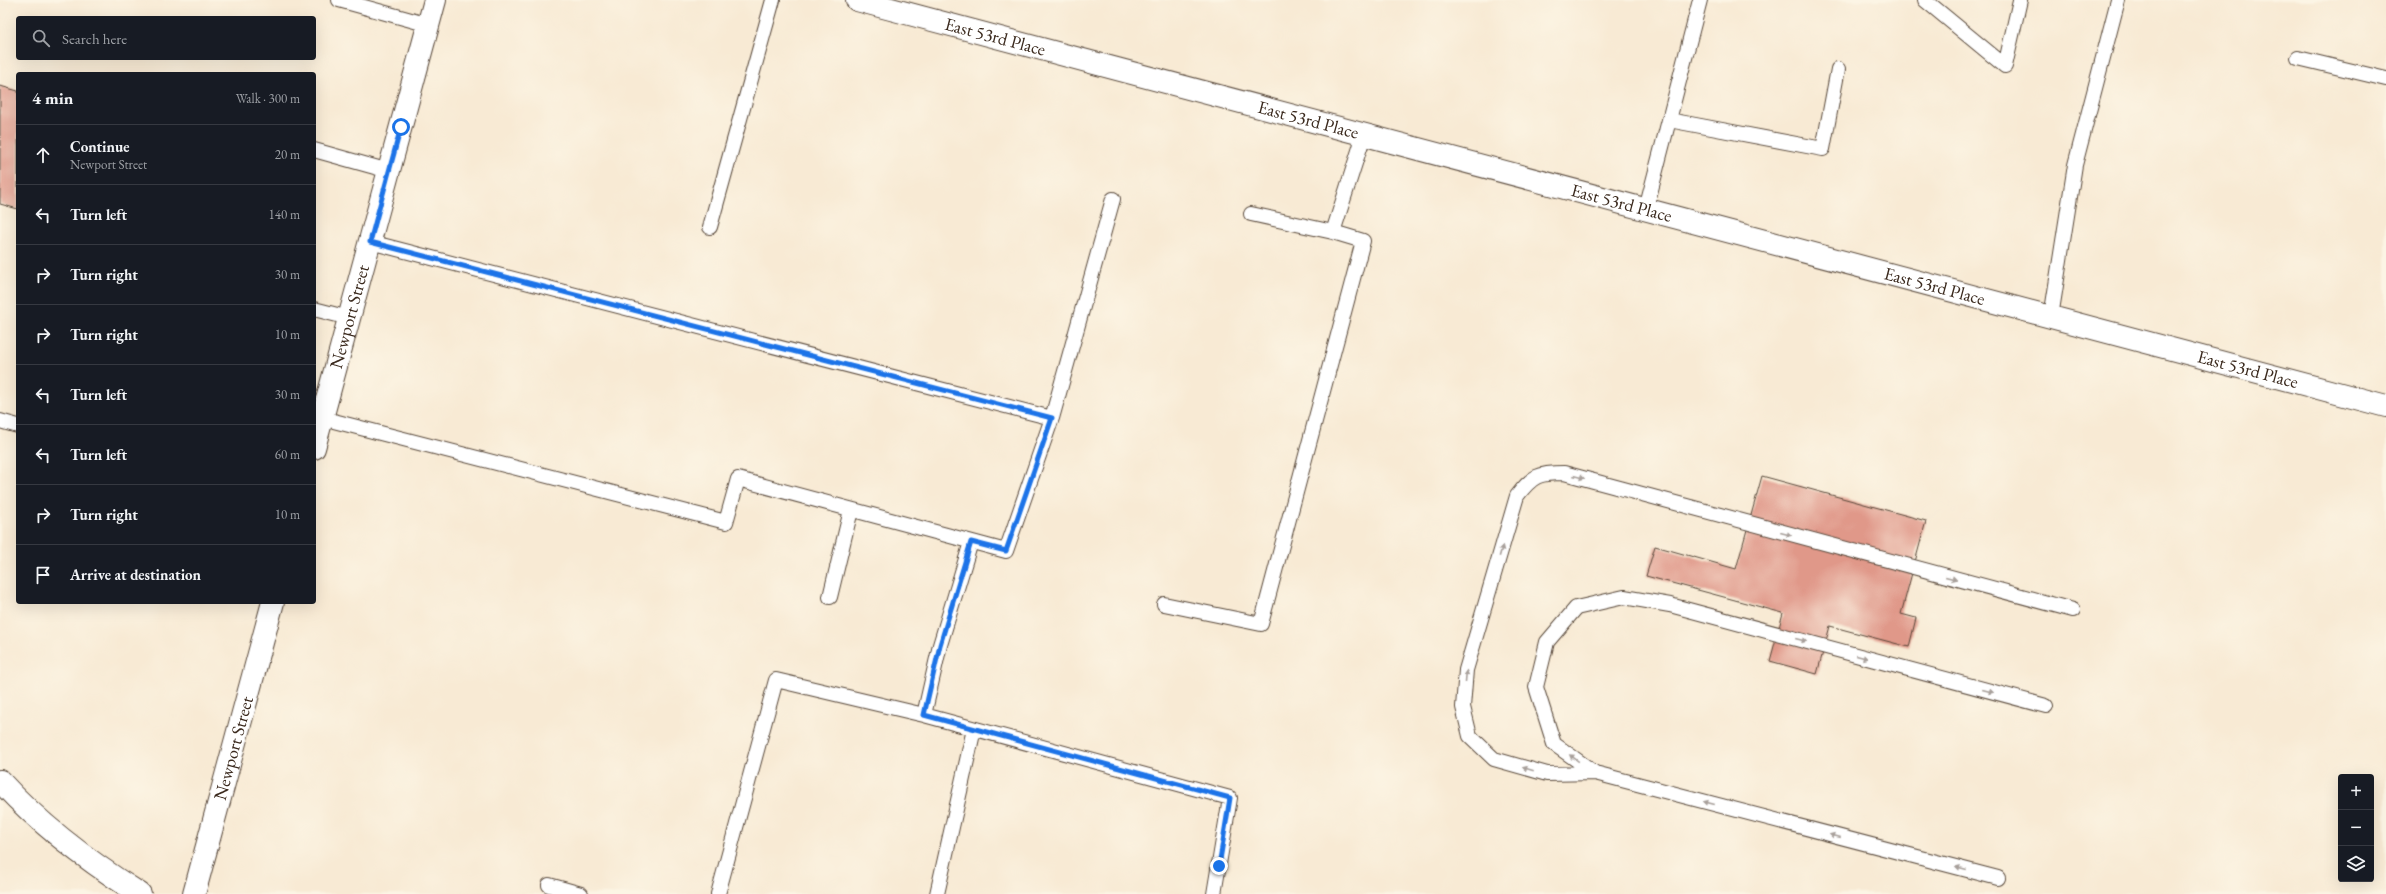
<!DOCTYPE html>
<html lang="en">
<head>
<meta charset="utf-8">
<style>
  :root { --surface:#171b24; --page:#20242c; --text:#f1f3f6; --muted:#9ea1a6; --line:#363941 }
  body { margin:0; font-family:"EB Garamond",serif; background:var(--page); color:var(--text) }
  .controls { position:absolute; right:12px; bottom:12px; display:grid; overflow:hidden; border-radius:4px; box-shadow:0 4px 16px #0002 }
  .controls button { width:36px; height:36px; display:grid; place-items:center; padding:0; border:0; border-bottom:1px solid var(--line); background:var(--surface); color:var(--text); font:20px sans-serif }
  .stop { position:absolute; width:12px; height:12px; margin:-9px; border:3px solid #1a73e8; border-radius:50%; background:#fff }
  .stop.end { background:#1a73e8; border-color:#fff; box-shadow:0 1px 4px #0008 }
  .list { margin:0; padding:0; list-style:none }
  h2 { display:flex; justify-content:space-between; align-items:center; height:52px; margin:0; padding:0 16px; font-size:17px }
  h2 small { font-size:13px; font-weight:400; color:var(--muted) }
  .list li { display:grid; grid-template-columns:26px 1fr auto; gap:12px; align-items:center; box-sizing:border-box; height:60px; padding:0 16px; border-top:1px solid var(--line) }
  .list b { display:block; font-size:15px; white-space:nowrap }
  .list p { margin:0; font-size:13px; white-space:nowrap; color:var(--muted) }
  .list em { font-size:13px; font-style:normal; color:var(--muted) }
  .icon { flex:none; width:22px; height:22px; fill:none; stroke:currentColor; stroke-width:2; stroke-linecap:round; stroke-linejoin:round }
  .map { position:relative; flex:none; width:2386px; height:894px; overflow:hidden }
  .search { position:absolute; background:var(--surface); box-shadow:0 4px 16px #0002; left:16px; top:16px; width:300px; height:44px; display:flex; align-items:center; gap:10px; box-sizing:border-box; padding:0 14px; border-radius:4px; color:var(--muted); font-size:15px }
  .panel { position:absolute; background:var(--surface); box-shadow:0 4px 16px #0002; left:16px; top:72px; width:300px; height:532px; border-radius:4px }
  .map>svg:first-child { display:block }
  .building { fill:#e09889 }
  .lines { fill:none; stroke-linecap:round; stroke-linejoin:round }
  .lane-casing { stroke:#574739; stroke-width:16 }
  .street-casing { stroke:#574739; stroke-width:24 }
  .lane { stroke:#fff; stroke-width:14 }
  .street { stroke:#fff; stroke-width:22 }
  .oneway { fill:#a79f9a }
  .route { stroke:#1a73e8; stroke-width:5 }
  .labels { text-anchor:middle; stroke-width:3.5; stroke-linejoin:round; paint-order:stroke }
  .street-label { font-size:18px; fill:#3b2a1e; stroke:#fcf5e5 }
</style>
</head>
<body>
<div class="map">
<svg width="2386" height="894" viewBox="0 0 2386 894">
  <rect width="100%" height="100%" fill="#fcf5e5"/>
  <filter id="ink" filterUnits="userSpaceOnUse"><feTurbulence type="fractalNoise" baseFrequency=".025" numOctaves="2"/><feDisplacementMap in="SourceGraphic" scale="8" xChannelSelector="R" yChannelSelector="G"/><feConvolveMatrix kernelMatrix="1 2 1 2 8 2 1 2 1" color-interpolation-filters="sRGB"/></filter>
  <filter id="wash" filterUnits="userSpaceOnUse"><feTurbulence type="fractalNoise" baseFrequency=".012" numOctaves="4" result="noise"/><feDisplacementMap in="SourceGraphic" scale="16" xChannelSelector="R" yChannelSelector="G"/><feGaussianBlur stdDeviation="0.9" result="paint"/><feColorMatrix in="noise" values="0 0 0 0 0 0 0 0 0 0 0 0 0 0 0 0 0 1.4 0 .05"/><feComposite in="paint" operator="in"/></filter>
  <g filter="url(#wash)">
    <rect width="100%" height="100%" fill="#f8ead4"/>
    <g id="blocks">
      <path class="building" d="M0 86 18 91V209L0 204Z
        M1762 476 1926 521 1901 614 1916 618 1909 647 1830 626 1817 674 1770 661 1783 613 1646 576 1655 546 1736 569Z"/>
    </g>
  </g>
  <g filter="url(#ink)">
    <use href="#blocks" fill-opacity="0" stroke="#574739" stroke-width="1"/>
    <g class="lines">
      <defs>
        <path id="lane" d="M339 0 429 25
          M1925 0 2005 66 2020 0
          M2298 58 2386 79
          M1669 120 1823 149 1838 69
          M314 150 389 171
          M1646 209 1700 0
          M1251 214 1333 232
          M710 227 773 0
          M370 242 1052 418 1113 199
          M314 309 349 318
          M2051 317 2075 165 2118 0
          M322 418 726 522 738 479 1006 551 1052 418
          M0 421 18 426
          M830 597 851 510
          M1164 604 1261 624 1363 241 1333 232 1364 135
          M924 715 940 645 971 542
          M1595 773 1547 774 1494 759 1470 736 1463 707 1466 670 1517 496C1533 475 1539 473 1564 473L2073 610
          M1998 878 1595 773 1554 744 1536 687 1547 642 1576 608 1624 597 1670 605 2046 706
          M549 885 581 894
          M718 894 776 680 924 715 1230 798 1214 894
          M937 894 974 729"/>
        <g id="street">
          <path id="s1" d="M857 0 2386 406"/>
          <path id="s2" d="M314 448 435 0"/>
          <path d="M0 781C41 826 89 862 140 894"/>
          <path id="s3" d="M194 894 273 602"/>
        </g>
      </defs>
      <use href="#lane" class="lane-casing"/>
      <use href="#street" class="street-casing"/>
      <use href="#lane" class="lane"/>
      <use href="#street" class="street"/>
    </g>
    <defs><path id="oneway-solid" d="M-6-.8H1V-3.2L6.5 0L1 3.2V.8H-6Z"/></defs>
    <g class="oneway">
      <use href="#oneway-solid" transform="translate(1579 477) rotate(15)"/>
      <use href="#oneway-solid" transform="translate(1786 534) rotate(15)"/>
      <use href="#oneway-solid" transform="translate(1501 551) rotate(-74)"/>
      <use href="#oneway-solid" transform="translate(1951 578) rotate(15)"/>
      <use href="#oneway-solid" transform="translate(1801 640) rotate(15)"/>
      <use href="#oneway-solid" transform="translate(1862 657) rotate(15)"/>
      <use href="#oneway-solid" transform="translate(1466 676) rotate(-85)"/>
      <use href="#oneway-solid" transform="translate(1988 691) rotate(15)"/>
      <use href="#oneway-solid" transform="translate(1574 758) rotate(-144)"/>
      <use href="#oneway-solid" transform="translate(1528 769) rotate(-164)"/>
      <use href="#oneway-solid" transform="translate(1709 803) rotate(-165)"/>
      <use href="#oneway-solid" transform="translate(1835 836) rotate(-165)"/>
      <use href="#oneway-solid" transform="translate(1961 868) rotate(-165)"/>
    </g>
  </g>
  <g class="lines" filter="url(#ink)">
    <path class="route" d="M401 127 370 242 1052 418 1006 551 971 542 940 645 924 715 1230 798 1219 866"/>
  </g>
  <g class="labels">
    <g class="street-label">
      <text dy="6" stroke="none"><textPath href="#s1" startOffset="143">East 53rd Place</textPath></text>
      <text dy="6" stroke="none"><textPath href="#s1" startOffset="467">East 53rd Place</textPath></text>
      <text dy="6" stroke="none"><textPath href="#s1" startOffset="791">East 53rd Place</textPath></text>
      <text dy="6" stroke="none"><textPath href="#s1" startOffset="1115">East 53rd Place</textPath></text>
      <text dy="6" stroke="none"><textPath href="#s2" startOffset="136">Newport Street</textPath></text>
      <text dy="6" stroke="none"><textPath href="#s1" startOffset="1439">East 53rd Place</textPath></text>
      <text dy="6" stroke="none"><textPath href="#s3" startOffset="151">Newport Street</textPath></text>
    </g>
  </g>
</svg>
<div class="controls">
<button>+</button>
<button>−</button>
<button><svg class="icon" aria-label="layers" viewBox="0 0 24 24"><path d="M12 4l9 5-9 5-9-5zM3 14l9 5 9-5"/></svg></button>
</div>
<div class="stop" style="left:401px;top:127px"></div>
<div class="stop end" style="left:1219px;top:866px"></div>
<div class="search"><svg class="icon" aria-label="search" viewBox="0 0 24 24"><circle cx="10" cy="10" r="6"/><path d="M15 15l6 6"/></svg>Search here</div>
<section class="panel">
<h2>4 min<small>Walk · 300 m</small></h2>
<ul class="list">
<li><svg class="icon" aria-label="ahead" viewBox="0 0 24 24"><path d="M12 20V5M6 11l6-6 6 6"/></svg><div><b>Continue</b><p>Newport Street</p></div><em>20 m</em></li>
<li><svg class="icon" aria-label="left" viewBox="0 0 24 24"><path d="M17 20v-9H6M10 6l-5 5 5 5"/></svg><div><b>Turn left</b></div><em>140 m</em></li>
<li><svg class="icon" aria-label="right" viewBox="0 0 24 24"><path d="M7 20v-9h11M14 6l5 5-5 5"/></svg><div><b>Turn right</b></div><em>30 m</em></li>
<li><svg class="icon" aria-label="right" viewBox="0 0 24 24"><path d="M7 20v-9h11M14 6l5 5-5 5"/></svg><div><b>Turn right</b></div><em>10 m</em></li>
<li><svg class="icon" aria-label="left" viewBox="0 0 24 24"><path d="M17 20v-9H6M10 6l-5 5 5 5"/></svg><div><b>Turn left</b></div><em>30 m</em></li>
<li><svg class="icon" aria-label="left" viewBox="0 0 24 24"><path d="M17 20v-9H6M10 6l-5 5 5 5"/></svg><div><b>Turn left</b></div><em>60 m</em></li>
<li><svg class="icon" aria-label="right" viewBox="0 0 24 24"><path d="M7 20v-9h11M14 6l5 5-5 5"/></svg><div><b>Turn right</b></div><em>10 m</em></li>
<li><svg class="icon" aria-label="arrive" viewBox="0 0 24 24"><path d="M6 21V4h12l-3 4 3 4H6"/></svg><div><b>Arrive at destination</b></div></li>
</ul>
</section>
</div>
</body>
</html>
